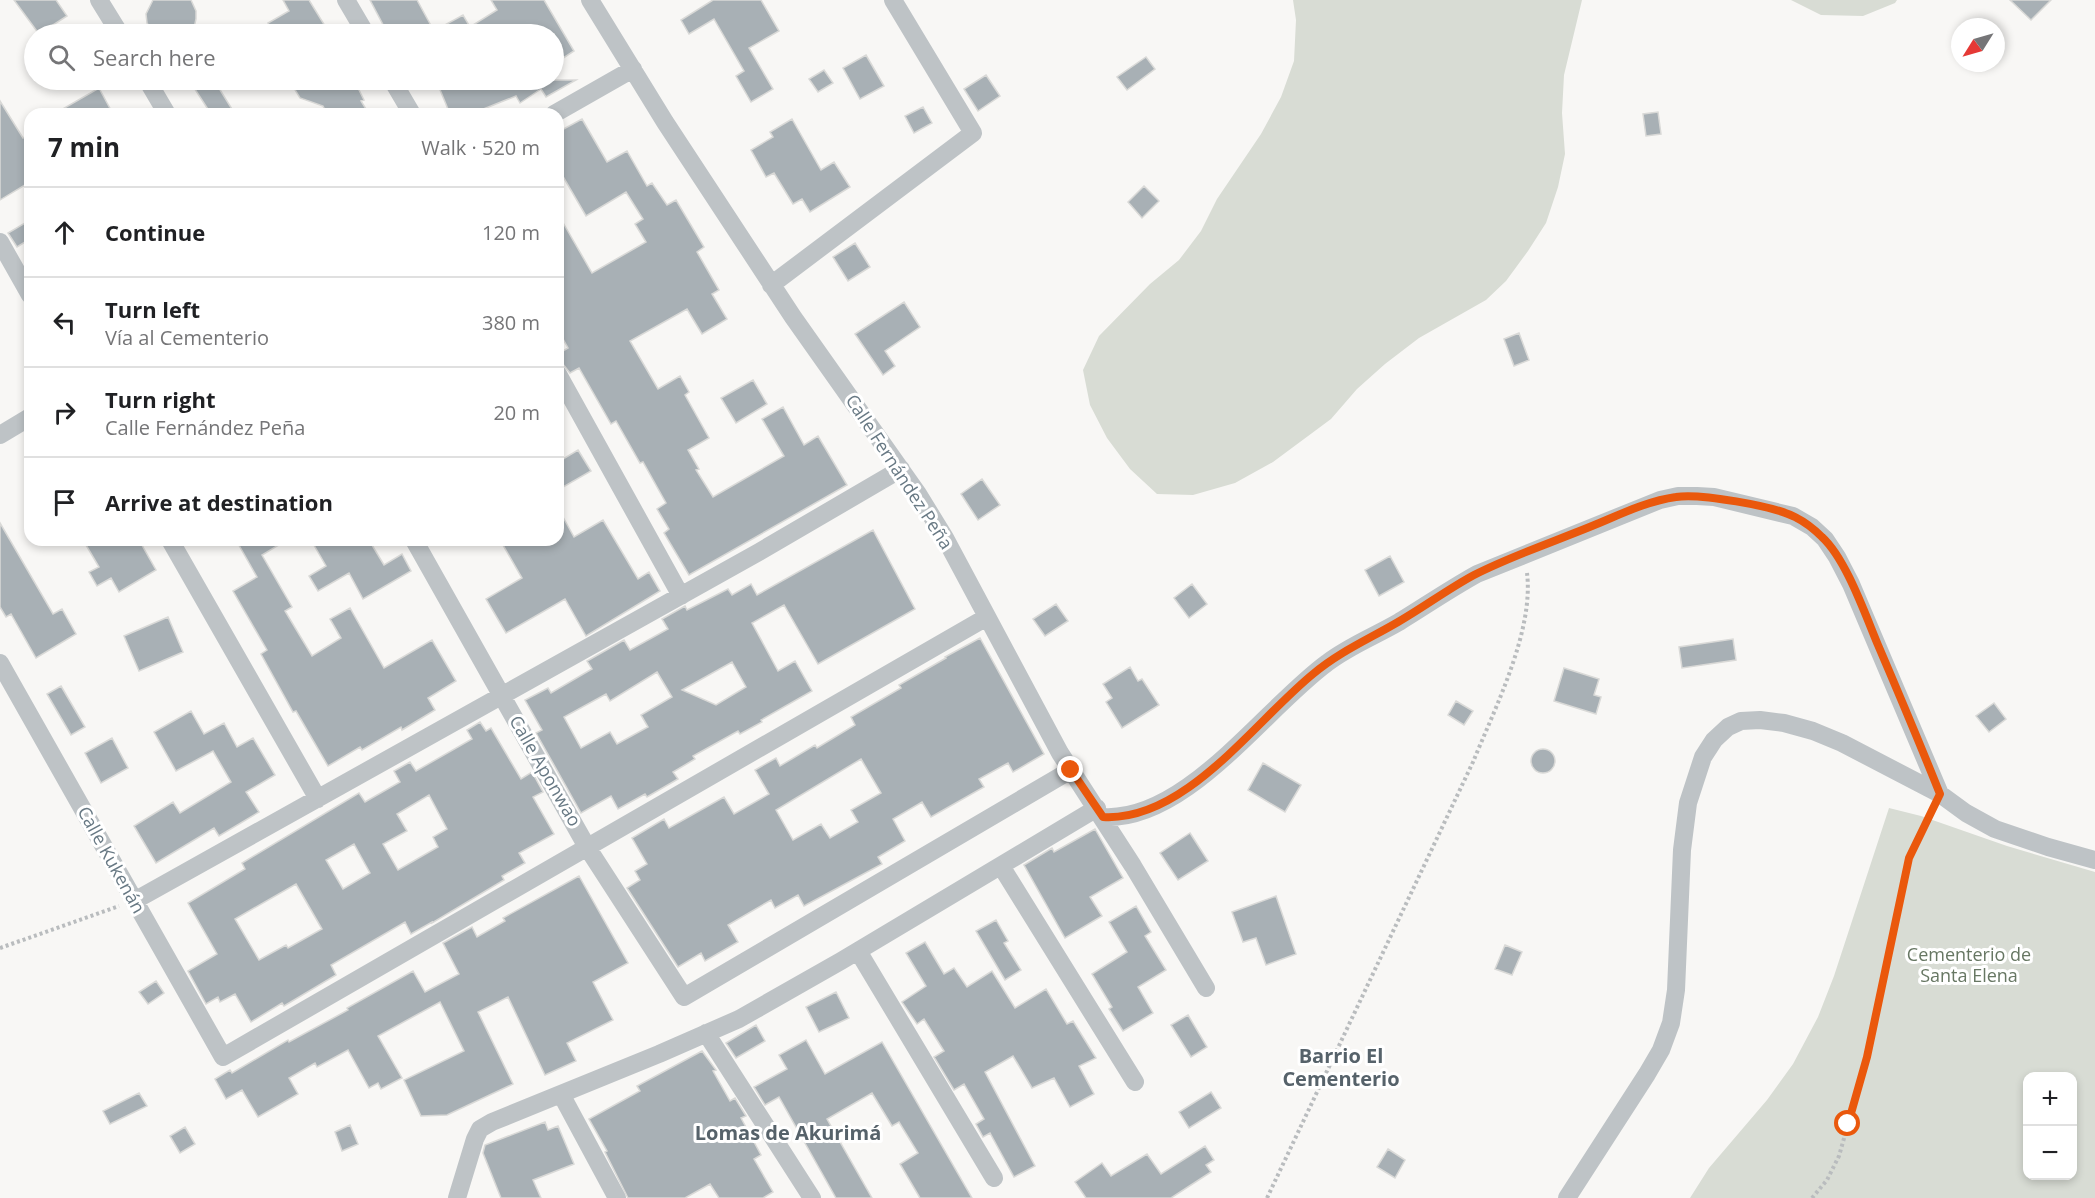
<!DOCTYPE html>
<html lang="en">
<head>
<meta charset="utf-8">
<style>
  :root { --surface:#fff; --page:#f6f6f6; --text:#202124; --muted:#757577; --line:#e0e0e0 }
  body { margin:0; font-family:"Open Sans",sans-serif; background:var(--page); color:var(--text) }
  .controls { position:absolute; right:18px; bottom:18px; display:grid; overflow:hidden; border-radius:12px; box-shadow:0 3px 9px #0003 }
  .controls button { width:54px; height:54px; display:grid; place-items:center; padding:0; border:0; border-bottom:2px solid var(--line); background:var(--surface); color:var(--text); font:30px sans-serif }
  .compass { position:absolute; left:1951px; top:18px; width:54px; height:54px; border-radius:50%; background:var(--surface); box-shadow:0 3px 9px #0003; rotate:233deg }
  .stop { position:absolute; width:18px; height:18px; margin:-14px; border:4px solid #ea580c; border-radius:50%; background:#fff }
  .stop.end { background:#ea580c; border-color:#fff; box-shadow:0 2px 6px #0008 }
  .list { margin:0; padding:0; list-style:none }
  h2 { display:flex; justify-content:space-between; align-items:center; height:78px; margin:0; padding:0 24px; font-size:26px }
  h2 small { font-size:20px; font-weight:400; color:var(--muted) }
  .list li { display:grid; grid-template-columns:39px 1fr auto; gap:18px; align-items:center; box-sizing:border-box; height:90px; padding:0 24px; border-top:2px solid var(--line) }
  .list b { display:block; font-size:22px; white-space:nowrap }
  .list p { margin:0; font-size:20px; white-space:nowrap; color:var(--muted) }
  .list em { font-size:20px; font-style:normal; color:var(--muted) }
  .icon { flex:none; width:33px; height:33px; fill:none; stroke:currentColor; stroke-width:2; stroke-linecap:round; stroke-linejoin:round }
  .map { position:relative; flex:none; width:2095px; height:1198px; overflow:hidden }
  .search { position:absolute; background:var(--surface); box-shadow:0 3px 9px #0003; left:24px; top:24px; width:540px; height:66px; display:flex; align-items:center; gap:15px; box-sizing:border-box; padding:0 21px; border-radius:33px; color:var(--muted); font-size:22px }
  .panel { position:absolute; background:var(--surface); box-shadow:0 3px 9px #0003; left:24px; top:108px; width:540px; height:438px; border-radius:18px }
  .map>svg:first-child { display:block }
  .green { fill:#d8dcd4; fill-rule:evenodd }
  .building { fill:#a8b0b5; stroke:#d9d9d7; stroke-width:1.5; fill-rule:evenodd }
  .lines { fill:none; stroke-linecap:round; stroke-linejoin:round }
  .path { stroke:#b9bcbe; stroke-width:4; stroke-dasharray:3 3; stroke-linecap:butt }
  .minor { stroke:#bec3c6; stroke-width:18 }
  .route { stroke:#ea580c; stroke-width:8 }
  .labels { text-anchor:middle; stroke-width:6; stroke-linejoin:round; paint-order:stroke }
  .street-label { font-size:18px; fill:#687984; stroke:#fff }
  .park-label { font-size:18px; fill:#677763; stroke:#fff }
  .neighbourhood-label { font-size:20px; font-weight:bold; fill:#56626a; stroke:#fff }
</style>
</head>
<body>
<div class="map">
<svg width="2095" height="1198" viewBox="0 0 2095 1198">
  <rect width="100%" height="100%" fill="#f8f7f5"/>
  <path class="green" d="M1293 0H1582L1564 75 1562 113 1565 154 1558 187 1546 223 1528 251 1506 281 1486 300 1419 338 1385 364 1357 389 1331 419 1273 462 1235 483 1193 495 1157 494 1130 469 1107 438 1090 405 1083 370 1099 336 1150 284 1179 260 1201 231 1217 199 1261 134 1281 97 1294 61 1296 20Z
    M1791 0H1897L1895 3 1863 16 1821 15Z
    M1889 808 1921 816 2007 846 2095 872V1198H1690L1709 1168 1767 1100 1793 1064 1818 1017 1834 976ZM2028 1076H2072V1176H2028Z"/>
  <path class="building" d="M14 0H56L67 16 39 34Z
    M153 0H191L196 11V19L194 28 190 34H154L147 23 146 14Z
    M283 0H309L330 34H275L268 23 289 11Z
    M370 0H417L434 31 463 15 470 27 497 10 491 0H544L574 51 554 64V34H388Z
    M713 0H761L779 31 749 48 773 89 751 102 736 76 744 71 714 19 689 34 681 20Z
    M2010 0H2051L2031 20Z
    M866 55 884 86 860 99 843 68Z
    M1146 57 1155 69 1127 90 1117 77Z
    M824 70 833 83 818 92 809 79Z
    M986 75 1000 96 978 111 964 89Z
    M189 80H214L235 114H211Z
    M289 80H347L355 82 364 100 361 101 369 114H327L323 106 300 98Z
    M436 80H576L546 97 541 89 520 103 516 96 471 114H450Z
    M99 88 113 114H54Z
    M0 101 23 138 30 134V182L0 200Z
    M923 107 932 123 914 133 905 116Z
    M1658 112 1661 134 1646 136 1643 114Z
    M582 119 607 162 627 151 647 186 652 183 667 205 676 200 704 247 697 252 719 290 712 294 727 319 702 334 687 309 630 341 658 389 680 376 689 392 685 395 709 438 688 450 699 469 696 470 713 497 784 456 762 419 783 407 804 445 818 436 847 485 689 575 664 533 669 529 657 509 666 503 643 462 640 463 616 421 611 424 579 368 570 373 558 358V354L568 348 558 330V214L592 273 646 242 635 224 643 219 626 192 586 216 558 168V132Z
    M792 119 821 170 834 162 850 187 810 212 802 199 793 204 774 173 766 177 751 150 773 137 770 132Z
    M1144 186 1159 201 1142 218 1128 202Z
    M30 220V239L17 247 8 233Z
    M855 243 870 267 848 281 833 257Z
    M904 302 920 327 885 351 895 366 883 375 855 334Z
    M1519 333 1529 360 1514 366 1504 339Z
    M753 380 767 404 736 423 721 398Z
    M578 450 591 471 558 490V462Z
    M982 479 1000 505 978 520 961 494Z
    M558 508 574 537 603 520 638 579 649 572 660 591 586 636 565 599 506 633 486 599 522 578 500 540H558Z
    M0 523 53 614 62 609 76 634 36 658 11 614 6 617 0 607Z
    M873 530 915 609 818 664 784 605 752 623 778 671 795 661 812 691 761 720 762 722 740 734 738 731 693 756 695 759 673 772 678 779 647 797 645 794 618 809 611 796 581 813 536 733 542 730 525 700 548 688 551 693 592 669 587 661 624 640 630 650 668 629 662 619 685 606 687 610 728 589 732 595 751 584 757 595ZM732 662 746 687 716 705 682 690ZM657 672 672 697 641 715 648 727 617 744 610 732 581 748 564 717 606 694 610 701Z
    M83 540H139L156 570 119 592 111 578 97 586 89 572 99 567Z
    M236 540H287L262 555 292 607 285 611 312 656 341 638 330 619 350 608 384 668 432 640 456 681 428 698 435 710 402 730 401 727 362 750 360 747 328 766 296 711 293 712 261 654 267 650 233 591 257 577Z
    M311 540H369L384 565 402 554 411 571 363 599 349 573 318 591 309 576 326 566Z
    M1390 556 1404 582 1379 596 1365 570Z
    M1192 584 1207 604 1189 618 1174 598Z
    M1056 604 1068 621 1045 636 1033 619Z
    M168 617 183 652 139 671 124 636Z
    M980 638 1044 754 1013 772 1008 763 979 779 984 787 931 817 922 802 893 819 905 841 878 857 882 864 804 906 798 895 775 908 771 900 728 925 738 942 705 961 701 953 678 967 627 888 640 880 635 871 647 864 632 838 664 819 669 828 724 797 734 814 769 794 755 770 776 758 780 766 815 745 817 748 855 725 851 717 901 688 899 685 946 658 945 657ZM861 759 881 793 851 810 858 822 830 838 821 824 793 840 776 810Z
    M1733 639 1736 660 1682 668 1679 647Z
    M1130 667 1138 681 1142 679 1159 705 1122 728 1106 702 1112 698 1103 684Z
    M1564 668 1599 679 1594 695 1601 697 1596 714 1554 701Z
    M61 686 85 727 71 735 47 694Z
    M1456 701 1473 711 1464 725 1448 715Z
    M1994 703 2006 719 1989 732 1976 716Z
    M191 711 204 734 224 723 237 747 253 738 275 775 246 792 259 812 219 836 214 828 156 863 134 826 173 802 180 813 231 782 213 751 176 771 154 732Z
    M480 722 486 731 491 728 521 779 532 772 543 792 533 797 554 834 519 853 525 863 502 876 504 880 432 923V922L411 934 405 922 331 965 336 975 284 1006 282 1003 251 1022 235 994 220 1002 218 997 206 1004 188 971 217 954 188 903 245 869 242 863 359 793 365 802 400 782 394 771 410 762 416 771 472 739 467 730ZM429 795 447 829 433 837 438 847 398 870 383 844 407 831 397 814ZM354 844 370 873 343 889 326 860ZM296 884 322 929 288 948 286 945 259 960 235 919Z
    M112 738 128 768 101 783 85 753Z
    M1531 761a12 12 0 1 1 24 0a12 12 0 1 1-24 0Z
    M1263 763 1301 785 1285 812 1248 790Z
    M1095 829 1123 878 1090 897 1102 916 1065 938 1024 865 1052 848 1054 852Z
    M1190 833 1208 861 1178 880 1160 853Z
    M579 876 628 963 593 982 613 1020 567 1043 576 1061 545 1075 508 997 478 1012 513 1084 447 1115 421 1116 404 1080 464 1051 440 1002 378 1036 402 1078 381 1089 378 1083 369 1088 348 1050 317 1067 315 1063 289 1078 298 1094 258 1117 242 1090 226 1099 215 1079 230 1070 232 1073 288 1040 289 1042 348 1010 347 1008 413 971 425 992 459 974 443 943 472 927 477 937 505 921 503 918Z
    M1276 896 1296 954 1266 965 1256 938 1243 942 1232 912Z
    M1136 906 1151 932 1145 936 1166 970 1138 987 1153 1013 1123 1031 1109 1009 1112 1007 1092 974 1127 952 1109 922Z
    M996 920 1008 941 1004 943 1021 970 1005 980 976 931Z
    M925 942 944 974 954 968 967 987 992 971 1015 1008 1046 989 1067 1024 1073 1021 1096 1058 1079 1066 1094 1094 1070 1107 1054 1078 1032 1088 1013 1056 985 1072 1035 1166 1014 1177 990 1133 983 1137 976 1124 984 1119 964 1084 954 1090 934 1057 944 1051 924 1019 917 1024 902 1002 926 986 906 953Z
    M1505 945 1522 952 1512 975 1495 969Z
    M156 981 164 993 148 1004 139 992Z
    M836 992 849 1018 819 1032 806 1007Z
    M1188 1015 1207 1047 1191 1057 1171 1025Z
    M756 1025 765 1041 736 1058 726 1043Z
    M806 1040 825 1074 882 1042 972 1198H920L900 1164 918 1153 899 1122 892 1126 872 1093 827 1119 872 1198H836L779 1097 765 1105 754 1087 787 1069 779 1055Z
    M702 1051 716 1070 713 1071 730 1101 735 1098 746 1116 741 1118 761 1155 754 1159 773 1192 763 1198H719L710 1184 685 1198H628L605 1152 607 1151 589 1119 640 1091 637 1086Z
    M1211 1092 1221 1108 1189 1128 1179 1112Z
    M139 1093 147 1106 110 1124 103 1111Z
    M545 1122 548 1130 558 1126 574 1164 533 1180 541 1198H501L483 1153 485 1145Z
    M350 1125 358 1144 342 1151 335 1132Z
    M185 1127 195 1144 180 1153 170 1136Z
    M1205 1146 1214 1160 1206 1165 1211 1172 1171 1198H1086L1075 1182 1102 1163 1111 1176 1147 1154 1161 1174Z
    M1388 1149 1405 1160 1395 1178 1377 1167Z"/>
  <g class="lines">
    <path class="path" d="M0 948 119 906
      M1267 1198 1473 762C1495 708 1534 631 1527 573
      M1812 1198 1827 1180 1839 1156 1867 1057 1909 858 1932 811"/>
    <path class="minor" d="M99 0 120 34
      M346 0 366 34
      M590 0 665 122 793 317 918 494 945 538 1060 753 1133 866 1206 988
      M147 80 167 114
      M392 80 412 114
      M554 114 633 69
      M0 242 30 295
      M771 285 973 133 893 0
      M558 374 681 596
      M0 435 30 417
      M170 540 318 799
      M414 540 587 847 684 997 1071 770
      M0 663 223 1057 987 617
      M1103 817C1186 822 1264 709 1327 663 1349 646 1375 636 1399 622 1425 606 1450 589 1477 574L1660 500 1678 496H1697L1714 497 1793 516 1812 527 1825 539 1837 557 1851 584 1940 794
      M1001 866 1135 1082
      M134 901 759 552 901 469
      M858 951 994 1178
      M706 1033 812 1198
      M561 1094 617 1198
      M457 1198 475 1139 480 1129 492 1122 659 1054 739 1019 841 961 1097 808
      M1567 1198 1647 1074 1661 1050 1671 1023 1676 990 1682 850 1688 803 1703 757 1714 740 1728 727 1741 721 1760 720 1784 723 1813 731 1842 743 1940 794 1966 813 1995 829 2048 847 2095 860"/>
  </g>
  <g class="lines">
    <path class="route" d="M1071 770 1103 817C1185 822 1255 721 1313 674 1339 652 1369 639 1398 622 1424 607 1448 589 1474 575 1511 556 1553 542 1592 526 1619 515 1647 501 1676 497 1699 493 1774 506 1795 517 1805 522 1814 529 1822 537 1846 559 1865 614 1878 645 1899 694 1920 744 1940 794L1909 858 1867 1057 1848 1124"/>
  </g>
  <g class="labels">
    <g class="street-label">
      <text transform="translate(899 472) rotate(57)" y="6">Calle Fernández Peña</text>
      <text transform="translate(545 771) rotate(60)" y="6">Calle Aponwao</text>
      <text transform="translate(111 860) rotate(61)" y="6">Calle Kukenán</text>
    </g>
    <g class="park-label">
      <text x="1969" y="961">Cementerio de<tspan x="1969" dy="21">Santa Elena</tspan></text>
    </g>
    <g class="neighbourhood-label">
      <text x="1341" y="1063">Barrio El<tspan x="1341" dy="23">Cementerio</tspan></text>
      <text x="788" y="1140">Lomas de Akurimá</text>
    </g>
  </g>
</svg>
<div class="controls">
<button>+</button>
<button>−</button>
</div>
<svg class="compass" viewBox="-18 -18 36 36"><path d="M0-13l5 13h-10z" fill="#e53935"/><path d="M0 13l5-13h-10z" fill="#757577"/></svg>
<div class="stop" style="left:1848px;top:1124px"></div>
<div class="stop end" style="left:1071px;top:770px"></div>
<div class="search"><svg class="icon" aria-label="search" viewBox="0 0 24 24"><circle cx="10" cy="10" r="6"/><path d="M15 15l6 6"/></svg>Search here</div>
<section class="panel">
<h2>7 min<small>Walk · 520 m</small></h2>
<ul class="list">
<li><svg class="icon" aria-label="ahead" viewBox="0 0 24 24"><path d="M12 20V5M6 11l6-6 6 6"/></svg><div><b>Continue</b></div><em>120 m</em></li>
<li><svg class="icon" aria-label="left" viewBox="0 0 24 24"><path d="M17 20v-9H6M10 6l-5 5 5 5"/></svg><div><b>Turn left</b><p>Vía al Cementerio</p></div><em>380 m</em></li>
<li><svg class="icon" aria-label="right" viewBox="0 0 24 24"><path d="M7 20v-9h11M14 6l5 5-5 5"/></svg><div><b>Turn right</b><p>Calle Fernández Peña</p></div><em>20 m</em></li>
<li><svg class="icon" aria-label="arrive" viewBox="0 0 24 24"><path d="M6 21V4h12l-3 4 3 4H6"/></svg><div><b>Arrive at destination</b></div></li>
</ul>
</section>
</div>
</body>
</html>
